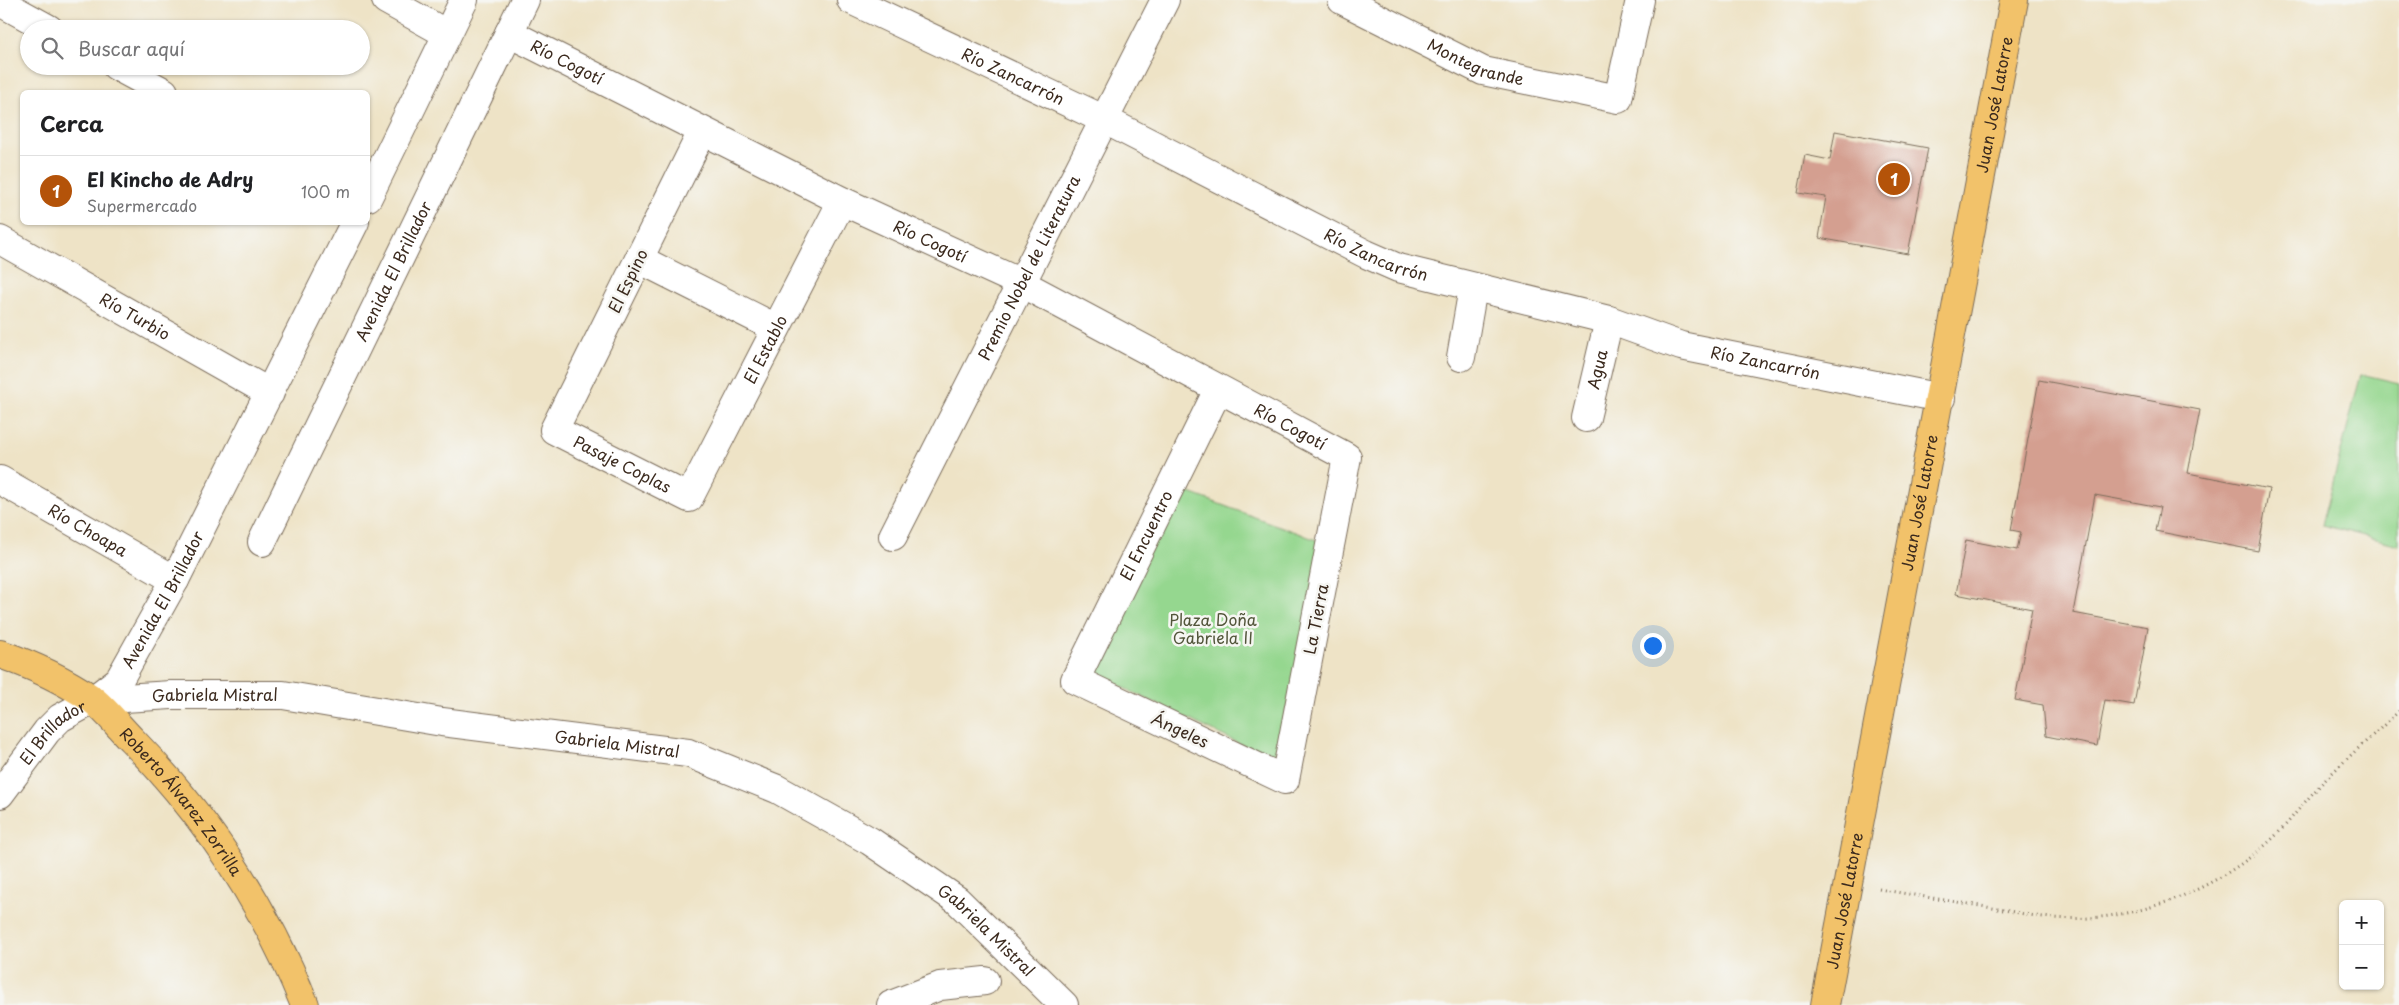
<!DOCTYPE html>
<html lang="es">
<head>
<meta charset="utf-8">
<style>
  :root { --surface:#fff; --page:#f6f6f6; --text:#202124; --muted:#757577; --line:#e0e0e0; --accent:#b45309 }
  body { margin:0; font-family:"Playpen Sans",sans-serif; background:var(--page); color:var(--text) }
  .controls { position:absolute; right:15px; bottom:15px; display:grid; overflow:hidden; border-radius:8px; box-shadow:0 1px 4px #0004 }
  .controls button { width:45px; height:45px; display:grid; place-items:center; padding:0; border:0; border-bottom:1px solid var(--line); background:var(--surface); color:var(--text); font:25px sans-serif }
  .you { position:absolute; left:1652px; top:645px; width:18px; height:18px; margin:-12px; border:4px solid #fff; border-radius:50%; background:#1a73e8; box-shadow:0 0 0 8px #1a73e833 }
  .badge { display:grid; place-items:center; width:32px; height:32px; border-radius:50%; background:var(--accent); color:#fff; font-size:16px; font-weight:700 }
  .pin { position:absolute; translate:-50% -50%; border:2px solid #fff; box-shadow:0 1px 5px #0006 }
  .list { margin:0; padding:0; list-style:none }
  h2 { display:flex; justify-content:space-between; align-items:center; height:65px; margin:0; padding:0 20px; font-size:21px }
  h2 small { font-size:16px; font-weight:400; color:var(--muted) }
  .list li { display:grid; grid-template-columns:32px 1fr auto; gap:15px; align-items:center; box-sizing:border-box; height:70px; padding:0 20px; border-top:1px solid var(--line) }
  .list b { display:block; font-size:19px; white-space:nowrap }
  .list p { margin:0; font-size:16px; white-space:nowrap; color:var(--muted) }
  .list em { font-size:16px; font-style:normal; color:var(--muted) }
  .icon { flex:none; width:28px; height:28px; fill:none; stroke:currentColor; stroke-width:2; stroke-linecap:round; stroke-linejoin:round }
  .map { position:relative; flex:none; width:2399px; height:1005px; overflow:hidden }
  .search { position:absolute; background:var(--surface); box-shadow:0 1px 4px #0004; left:20px; top:20px; width:350px; height:55px; display:flex; align-items:center; gap:12px; box-sizing:border-box; padding:0 18px; border-radius:28px; color:var(--muted); font-size:19px }
  .panel { position:absolute; background:var(--surface); box-shadow:0 1px 4px #0004; left:20px; top:90px; width:350px; height:135px; border-radius:8px }
  .map>svg:first-child { display:block }
  .green { fill:#95d78f; stroke:#688056 }
  .building { fill:#d49f90 }
  .lines { fill:none; stroke-linecap:round; stroke-linejoin:round }
  .minor-casing { stroke:#7a6b59; stroke-width:30 }
  .major-casing { stroke:#7a6b59; stroke-width:30 }
  .path { stroke:#7a6b59; stroke-width:3; stroke-dasharray:1 4; stroke-linecap:butt }
  .minor { stroke:#fff; stroke-width:28 }
  .major { stroke:#f2c26a; stroke-width:28 }
  .labels { text-anchor:middle; stroke-width:5; stroke-linejoin:round; paint-order:stroke }
  .street-label { font-size:16px; fill:#3b2a1e; stroke:#f6f6f2 }
  .park-label { font-size:16px; fill:#52553a; stroke:#f6f6f2 }
</style>
</head>
<body>
<div class="map">
<svg width="2399" height="1005" viewBox="0 0 2399 1005">
  <rect width="100%" height="100%" fill="#f6f6f2"/>
  <filter id="ink" filterUnits="userSpaceOnUse"><feTurbulence type="fractalNoise" baseFrequency=".02" numOctaves="2"/><feDisplacementMap in="SourceGraphic" scale="10" xChannelSelector="R" yChannelSelector="G"/><feConvolveMatrix kernelMatrix="1 2 1 2 8 2 1 2 1" color-interpolation-filters="sRGB"/></filter>
  <filter id="wash" filterUnits="userSpaceOnUse"><feTurbulence type="fractalNoise" baseFrequency=".0096" numOctaves="4" result="noise"/><feDisplacementMap in="SourceGraphic" scale="20" xChannelSelector="R" yChannelSelector="G"/><feGaussianBlur stdDeviation="1.12" result="paint"/><feColorMatrix in="noise" values="0 0 0 0 0 0 0 0 0 0 0 0 0 0 0 0 0 1.4 0 .05"/><feComposite in="paint" operator="in"/></filter>
  <g filter="url(#wash)">
    <rect width="100%" height="100%" fill="#eee3c6"/>
    <path class="green" d="M2361 374 2399 383V545L2322 525Z
      M1179 489 1330 545 1273 760 1091 672Z"/>
    <g id="blocks">
      <path class="building" d="M1835 131 1928 148 1908 254 1819 238 1826 197 1798 193 1805 155 1830 160Z
        M2039 380 2200 410 2188 473 2269 489 2258 551 2155 531 2160 507 2095 495 2073 613 2148 627 2134 705 2105 700 2097 746 2046 736 2043 705 2015 700 2032 609 1956 594 1966 540 2017 550 2021 532 2011 530Z"/>
    </g>
  </g>
  <g filter="url(#ink)">
    <use href="#blocks" fill-opacity="0" stroke="#7a6b59" stroke-width="1"/>
    <g class="lines">
      <defs>
        <g id="minor">
          <path d="M386 0 447 34"/>
          <path id="s1" d="M851 0 1103 119 1366 254 1398 268 1609 320 1681 346 1941 398"/>
          <path id="s2" d="M1342 0 1483 71 1618 99 1640 0"/>
          <path d="M0 2 49 29"/>
          <path id="s3" d="M509 33 842 201 1021 283 1347 457 1285 780 1075 680 1218 390"/>
          <path d="M116 66 164 92"/>
          <path id="s4" d="M702 132 554 430 689 498 842 201"/>
          <path d="M368 197 464 0"/>
          <path id="s5" d="M0 240 270 393"/>
          <path d="M639 259 776 328"/>
          <path d="M1461 357 1473 288"/>
          <path id="s6" d="M1586 418 1609 320"/>
          <path id="s7" d="M0 480 175 580"/>
          <path id="s8" d="M893 536 1165 0"/>
          <path id="s9" d="M262 542 525 0"/>
          <path id="s10" d="M93 700 171 695H283L442 722 688 753 777 789 870 841 957 900 1064 1005"/>
          <path id="s11" d="M0 794 47 731 60 718 93 700 119 680 175 580 355 222"/>
          <path d="M891 1005 940 986 985 981"/>
        </g>
        <g id="major">
          <path id="s12" d="M0 654C32 665 64 680 92 699 106 710 119 727 132 740 206 816 265 906 305 1005"/>
          <path id="s13" d="M1825 1005 2014 0"/>
        </g>
      </defs>
      <use href="#minor" class="minor-casing"/>
      <use href="#major" class="major-casing"/>
      <path class="path" d="M1879 889C1918 896 1958 902 1998 909 2016 912 2035 917 2054 918 2129 923 2206 895 2263 847 2283 831 2297 810 2314 792 2340 763 2371 738 2399 711"/>
      <use href="#minor" class="minor"/>
      <use href="#major" class="major"/>
    </g>
  </g>
  <g class="labels">
    <g class="street-label">
      <text dy="6" stroke="none"><textPath href="#s2" startOffset="148">Montegrande</textPath></text>
      <text dy="6" stroke="none"><textPath href="#s3" startOffset="65">Río Cogotí</textPath></text>
      <text dy="6" stroke="none"><textPath href="#s1" startOffset="179">Río Zancarrón</textPath></text>
      <text dy="6" stroke="none"><textPath href="#s13" startOffset="916">Juan José Latorre</textPath></text>
      <text dy="6" stroke="none"><textPath href="#s3" startOffset="470">Río Cogotí</textPath></text>
      <text dy="6" stroke="none"><textPath href="#s1" startOffset="584">Río Zancarrón</textPath></text>
      <text dy="6" stroke="none"><textPath href="#s8" startOffset="301">Premio Nobel de Literatura</textPath></text>
      <text dy="6" stroke="none"><textPath href="#s9" startOffset="301">Avenida El Brillador</textPath></text>
      <text transform="translate(628 281) rotate(-64)" y="6">El Espino</text>
      <text dy="6" stroke="none"><textPath href="#s5" startOffset="155">Río Turbio</textPath></text>
      <text dy="6" stroke="none"><textPath href="#s4" startOffset="651">El Establo</textPath></text>
      <text dy="6" stroke="none"><textPath href="#s1" startOffset="989">Río Zancarrón</textPath></text>
      <text dy="6" stroke="none"><textPath href="#s6" startOffset="50">Agua</textPath></text>
      <text dy="6" stroke="none"><textPath href="#s3" startOffset="875">Río Cogotí</textPath></text>
      <text dy="6" stroke="none"><textPath href="#s4" startOffset="409">Pasaje Coplas</textPath></text>
      <text dy="6" stroke="none"><textPath href="#s13" startOffset="511">Juan José Latorre</textPath></text>
      <text dy="6" stroke="none"><textPath href="#s7" startOffset="101">Río Choapa</textPath></text>
      <text dy="6" stroke="none"><textPath href="#s3" startOffset="1662">El Encuentro</textPath></text>
      <text dy="6" stroke="none"><textPath href="#s11" startOffset="259">Avenida El Brillador</textPath></text>
      <text transform="translate(1316 619) rotate(-79)" y="6">La Tierra</text>
      <text dy="6" stroke="none"><textPath href="#s10" startOffset="122">Gabriela Mistral</textPath></text>
      <text transform="translate(1180 730) rotate(25)" y="6">Ángeles</text>
      <text dy="6" stroke="none"><textPath href="#s11" startOffset="82">El Brillador</textPath></text>
      <text dy="6" stroke="none"><textPath href="#s10" startOffset="528">Gabriela Mistral</textPath></text>
      <text dy="6" stroke="none"><textPath href="#s12" startOffset="239">Roberto Álvarez Zorrilla</textPath></text>
      <text dy="6" stroke="none"><textPath href="#s13" startOffset="106">Juan José Latorre</textPath></text>
      <text dy="6" stroke="none"><textPath href="#s10" startOffset="949">Gabriela Mistral</textPath></text>
    </g>
    <g class="park-label">
      <text x="1213" y="626">Plaza Doña<tspan x="1213" dy="18">Gabriela II</tspan></text>
    </g>
  </g>
</svg>
<div class="controls">
<button>+</button>
<button>−</button>
</div>
<div class="you"></div>
<div class="pin badge" style="left:1894px;top:179px">1</div>
<div class="search"><svg class="icon" aria-label="search" viewBox="0 0 24 24"><circle cx="10" cy="10" r="6"/><path d="M15 15l6 6"/></svg>Buscar aquí</div>
<section class="panel">
<h2>Cerca<small></small></h2>
<ul class="list">
<li><span class="badge">1</span><div><b>El Kincho de Adry</b><p>Supermercado</p></div><em>100 m</em></li>
</ul>
</section>
</div>
</body>
</html>
